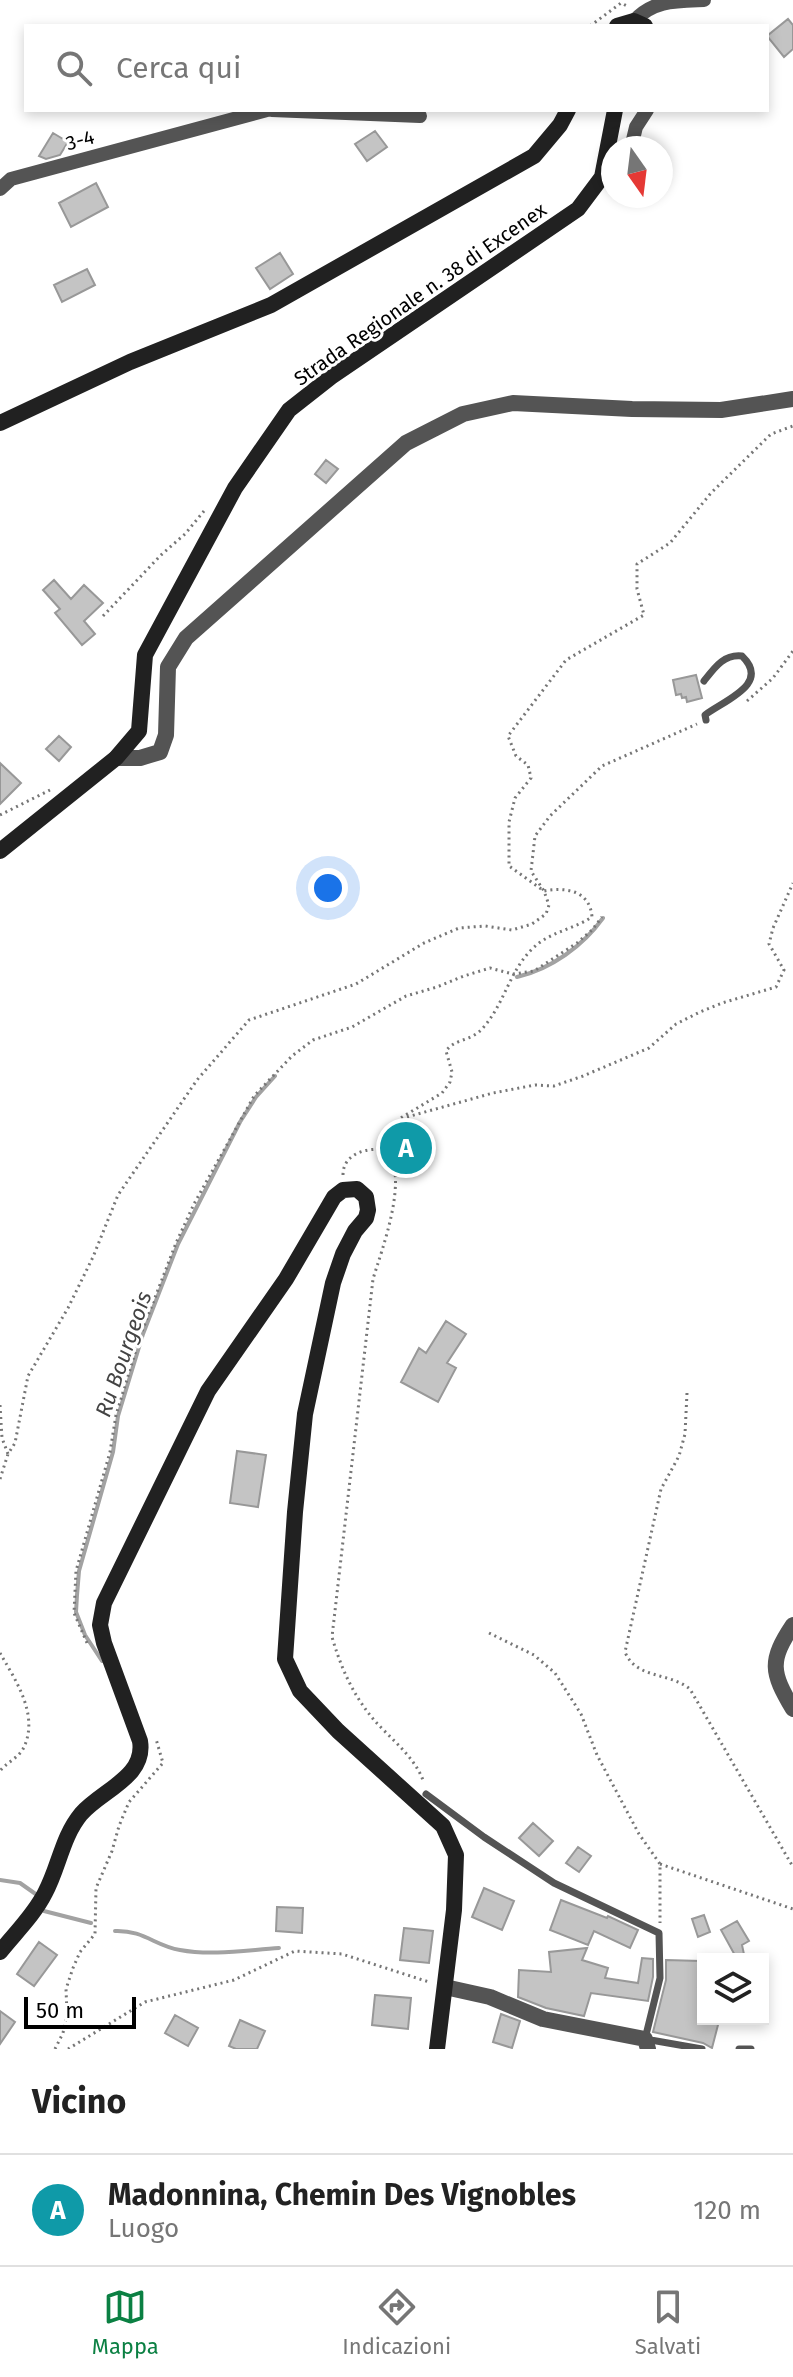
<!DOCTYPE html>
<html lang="it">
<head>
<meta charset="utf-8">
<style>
  :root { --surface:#fff; --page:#f6f6f6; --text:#222; --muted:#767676; --line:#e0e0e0; --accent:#0b8043 }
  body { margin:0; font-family:"Fira Sans",sans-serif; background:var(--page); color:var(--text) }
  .controls { position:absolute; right:24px; bottom:24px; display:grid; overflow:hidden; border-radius:0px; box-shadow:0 4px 12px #0003 }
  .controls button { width:72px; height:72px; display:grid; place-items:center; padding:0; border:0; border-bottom:2px solid var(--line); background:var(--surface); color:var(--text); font:40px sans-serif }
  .compass { position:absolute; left:601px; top:136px; width:72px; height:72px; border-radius:50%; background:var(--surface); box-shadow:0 4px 12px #0003; rotate:166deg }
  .scale { position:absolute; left:24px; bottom:20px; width:112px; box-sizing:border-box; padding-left:8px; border:4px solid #000; border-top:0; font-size:22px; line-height:28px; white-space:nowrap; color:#000; -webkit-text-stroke:6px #fff; paint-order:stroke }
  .you { position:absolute; left:328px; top:888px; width:28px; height:28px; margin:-20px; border:6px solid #fff; border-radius:50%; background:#1a73e8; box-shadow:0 0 0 12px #1a73e833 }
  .badge { display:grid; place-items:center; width:52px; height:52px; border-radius:50%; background:var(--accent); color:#fff; font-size:26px; font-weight:700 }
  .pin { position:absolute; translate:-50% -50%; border:4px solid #fff; box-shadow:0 2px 8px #0006 }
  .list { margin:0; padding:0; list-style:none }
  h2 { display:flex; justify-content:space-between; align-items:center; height:104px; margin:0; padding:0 32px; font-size:34px }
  h2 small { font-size:26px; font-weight:400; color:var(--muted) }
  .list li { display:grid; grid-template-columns:52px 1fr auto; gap:24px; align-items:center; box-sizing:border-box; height:112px; padding:0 32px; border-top:2px solid var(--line) }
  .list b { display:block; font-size:30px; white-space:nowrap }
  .list p { margin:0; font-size:26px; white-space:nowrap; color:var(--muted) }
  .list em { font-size:26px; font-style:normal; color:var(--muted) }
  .icon { flex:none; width:44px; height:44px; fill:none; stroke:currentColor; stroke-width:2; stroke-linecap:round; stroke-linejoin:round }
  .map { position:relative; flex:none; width:793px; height:2049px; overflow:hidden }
  .search { position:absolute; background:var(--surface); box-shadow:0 4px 12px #0003; left:24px; right:24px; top:24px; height:88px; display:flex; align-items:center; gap:20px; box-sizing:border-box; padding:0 28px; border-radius:0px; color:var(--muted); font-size:30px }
  .sheet { height:216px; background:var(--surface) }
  nav { display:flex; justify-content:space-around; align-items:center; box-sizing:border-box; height:112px; border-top:2px solid var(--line); background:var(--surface); font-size:22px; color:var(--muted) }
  nav a { display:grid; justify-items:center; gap:4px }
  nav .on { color:var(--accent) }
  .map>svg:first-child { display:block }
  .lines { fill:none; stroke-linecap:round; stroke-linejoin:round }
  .stream { stroke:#a2a2a2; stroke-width:4 }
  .building { fill:#c4c4c4; stroke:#989898; stroke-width:2 }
  .path { stroke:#767676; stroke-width:3; stroke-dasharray:2 4; stroke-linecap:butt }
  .service { stroke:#545454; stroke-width:7 }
  .minor { stroke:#545454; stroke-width:14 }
  .tertiary { stroke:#545454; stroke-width:16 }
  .secondary { stroke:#212121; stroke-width:16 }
  .labels { text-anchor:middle; stroke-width:6; stroke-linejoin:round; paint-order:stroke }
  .street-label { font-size:20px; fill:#000; stroke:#fff }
  .water-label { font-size:22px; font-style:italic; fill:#434343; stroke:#fff }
</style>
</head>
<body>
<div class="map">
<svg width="793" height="2049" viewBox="0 0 793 2049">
  <rect width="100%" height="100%" fill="#fff"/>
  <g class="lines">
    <path class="stream" d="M517 977C551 969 583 946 603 918
      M102 1661 85 1635 76 1612 77 1595 79 1571 113 1452 118 1416 143 1334 178 1244 240 1122 256 1097 275 1076
      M0 1880 20 1883 37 1895
      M44 1911 91 1923
      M115 1931C144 1930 155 1946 180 1950 212 1956 247 1950 279 1948"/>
  </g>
  <path class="building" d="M788 19 793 25V49L784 57 767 36Z
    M375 131 387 147 367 161 355 144Z
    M53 133 68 142 60 155 46 159 39 156Z
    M96 183 108 207 71 227 59 203Z
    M280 253 293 274 270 289 256 268Z
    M87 269 95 285 62 302 54 285Z
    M326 460 338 469 326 483 315 474Z
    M54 580 71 599 84 585 103 603 84 621 95 634 82 645 55 613 60 609 43 590Z
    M696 675 702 698 687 702 686 697 682 698 681 694 676 695 673 680Z
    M59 736 71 747 59 761 46 749Z
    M0 763 21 783 0 804Z
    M446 1321 466 1334 447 1363 456 1368 438 1402 401 1382 419 1348 426 1353Z
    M237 1451 266 1455 258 1507 230 1503Z
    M533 1823 553 1841 539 1856 519 1838Z
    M578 1847 591 1856 579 1872 566 1863Z
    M484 1888 514 1901 502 1930 472 1917Z
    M561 1900 607 1918 608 1916 638 1930 630 1948 594 1931 588 1945 550 1930Z
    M277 1907 303 1908 302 1933 276 1931Z
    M704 1915 710 1932 698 1937 692 1919Z
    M737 1921 749 1941 742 1945 745 1959H737L721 1930Z
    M404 1928 433 1931 429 1963 400 1960Z
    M39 1942 57 1955 34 1986 17 1974Z
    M587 1948 582 1960 608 1968 605 1978 638 1983 642 1958 653 1959V1977L648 2001 591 1993 584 2016 546 2008 518 1997 519 1970 551 1972 549 1952Z
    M666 1960 700 1961 698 1987 703 1988V2019L719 2021 712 2048 703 2043 653 2032 666 1980Z
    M375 1995 411 1998 408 2029 372 2025Z
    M0 2011 15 2022 0 2044Z
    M501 2014 520 2021 512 2048 493 2042Z
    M175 2015 198 2028 188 2046 165 2033Z
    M240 2020 265 2031 257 2049H236L229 2046Z"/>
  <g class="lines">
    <path class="path" d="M590 26 621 3 629 7
      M103 616 161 555 185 534 204 511
      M747 701 773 678 793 651
      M0 815 50 790
      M407 1117 493 1093 535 1085 554 1086 583 1076 649 1048 676 1024 700 1012 722 1003 776 987 784 970 769 944 773 928 793 883
      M386 1150 399 1119 442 1093 450 1082 452 1072 446 1051C454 1039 471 1041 482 1029 504 1005 509 972 532 949 549 932 572 930 592 917 590 890 565 887 544 891L509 866V822L515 798 531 778 528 765 516 756 508 736 566 660 644 615 637 589V564L670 543 711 493 771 434 793 426
      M343 1175C343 1153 368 1147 386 1150 410 1176 382 1249 373 1279L332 1637C341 1668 353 1695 374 1720 391 1739 416 1758 424 1783
      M687 1393 685 1434 679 1456 661 1489 625 1652C636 1679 669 1672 690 1689L793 1867
      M0 1405 2 1438 8 1454 15 1443 28 1376 68 1308 93 1257 118 1195 197 1080 249 1020 356 984 424 943 459 928 485 926 512 930 532 924 546 914 549 905 544 891 531 871 535 836 550 816 602 766 697 724
      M0 1479 8 1454
      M489 1633 534 1655 555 1673 581 1714 597 1755 639 1834 660 1864V1923
      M87 1643 74 1613 76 1571 110 1452 116 1415 141 1334 176 1243 194 1204 254 1096 292 1056 313 1040 352 1027 406 996 437 987 464 976 490 968 513 974 534 971 577 943 592 930 602 917
      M0 1653C16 1681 40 1716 23 1749 18 1758 6 1763 0 1771
      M660 1864 793 1909
      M55 2049 63 2033 67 2014 66 1989 73 1968 80 1952 95 1934 96 1888 112 1851 119 1826 129 1802 163 1763 156 1739
      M68 2049 145 2002 234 1980 295 1951 342 1954 429 1982"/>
    <path class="service" d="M704 681C715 667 724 654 742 656 771 684 725 700 705 715L706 720
      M426 1794 484 1837 554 1883 659 1933 660 1978 645 2039 702 2049
      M739 2049H751"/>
    <path class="minor" d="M634 21C653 0 676 1 704 0
      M272 110 420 116
      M631 148 636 127 647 110
      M0 189 11 179 267 110"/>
    <path class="tertiary" d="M116 758H140L160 752 166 735 168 667 186 638 406 443 463 414 513 403 632 409 721 410 793 399
      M793 1625C769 1661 771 1672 793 1709
      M445 1987 490 1997 543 2019 645 2039 648 2049"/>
    <path class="secondary" d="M617 26 634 21 645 26
      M0 423 130 362 271 305 534 156 560 125 568 110
      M0 851 116 758 139 731 145 655 235 488 289 410 331 377 578 209 602 177 615 110
      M0 1952C15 1933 34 1915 45 1893 59 1867 62 1837 81 1814 102 1790 146 1777 140 1741L104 1643 100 1625 104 1603 208 1391 286 1279 334 1197 343 1190 357 1189 366 1197 368 1210 366 1218 355 1231 343 1254 333 1283 305 1414 295 1512 285 1659 300 1691 338 1731 443 1826 456 1855 454 1910 437 2049"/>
  </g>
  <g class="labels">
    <g class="street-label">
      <text transform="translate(80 140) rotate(-15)" y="7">3-4</text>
      <text transform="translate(420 294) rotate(-35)" y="7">Strada Regionale n. 38 di Excenex</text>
    </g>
    <g class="water-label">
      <text transform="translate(123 1354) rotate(-71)" y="8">Ru Bourgeois</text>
    </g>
  </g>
</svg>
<div class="controls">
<button><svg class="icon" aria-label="layers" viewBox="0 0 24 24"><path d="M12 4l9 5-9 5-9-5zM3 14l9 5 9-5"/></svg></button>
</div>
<svg class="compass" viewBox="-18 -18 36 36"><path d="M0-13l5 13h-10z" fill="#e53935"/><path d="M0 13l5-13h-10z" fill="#767676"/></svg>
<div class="scale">50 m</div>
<div class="you"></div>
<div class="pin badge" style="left:406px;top:1148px;background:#0f9aa8">A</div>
<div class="search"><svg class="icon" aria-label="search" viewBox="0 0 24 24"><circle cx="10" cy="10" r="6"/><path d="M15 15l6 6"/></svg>Cerca qui</div>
</div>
<section class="sheet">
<h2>Vicino<small></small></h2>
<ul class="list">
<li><span class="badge" style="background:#0f9aa8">A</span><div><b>Madonnina, Chemin Des Vignobles</b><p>Luogo</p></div><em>120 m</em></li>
</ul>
</section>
<nav>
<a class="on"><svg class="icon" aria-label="map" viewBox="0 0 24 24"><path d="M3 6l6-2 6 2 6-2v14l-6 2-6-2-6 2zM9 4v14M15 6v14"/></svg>Mappa</a>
<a><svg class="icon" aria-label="directions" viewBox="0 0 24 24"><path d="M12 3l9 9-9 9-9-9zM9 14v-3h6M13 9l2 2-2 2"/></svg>Indicazioni</a>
<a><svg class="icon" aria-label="saved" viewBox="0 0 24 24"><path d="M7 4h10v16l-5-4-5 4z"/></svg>Salvati</a>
</nav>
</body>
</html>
